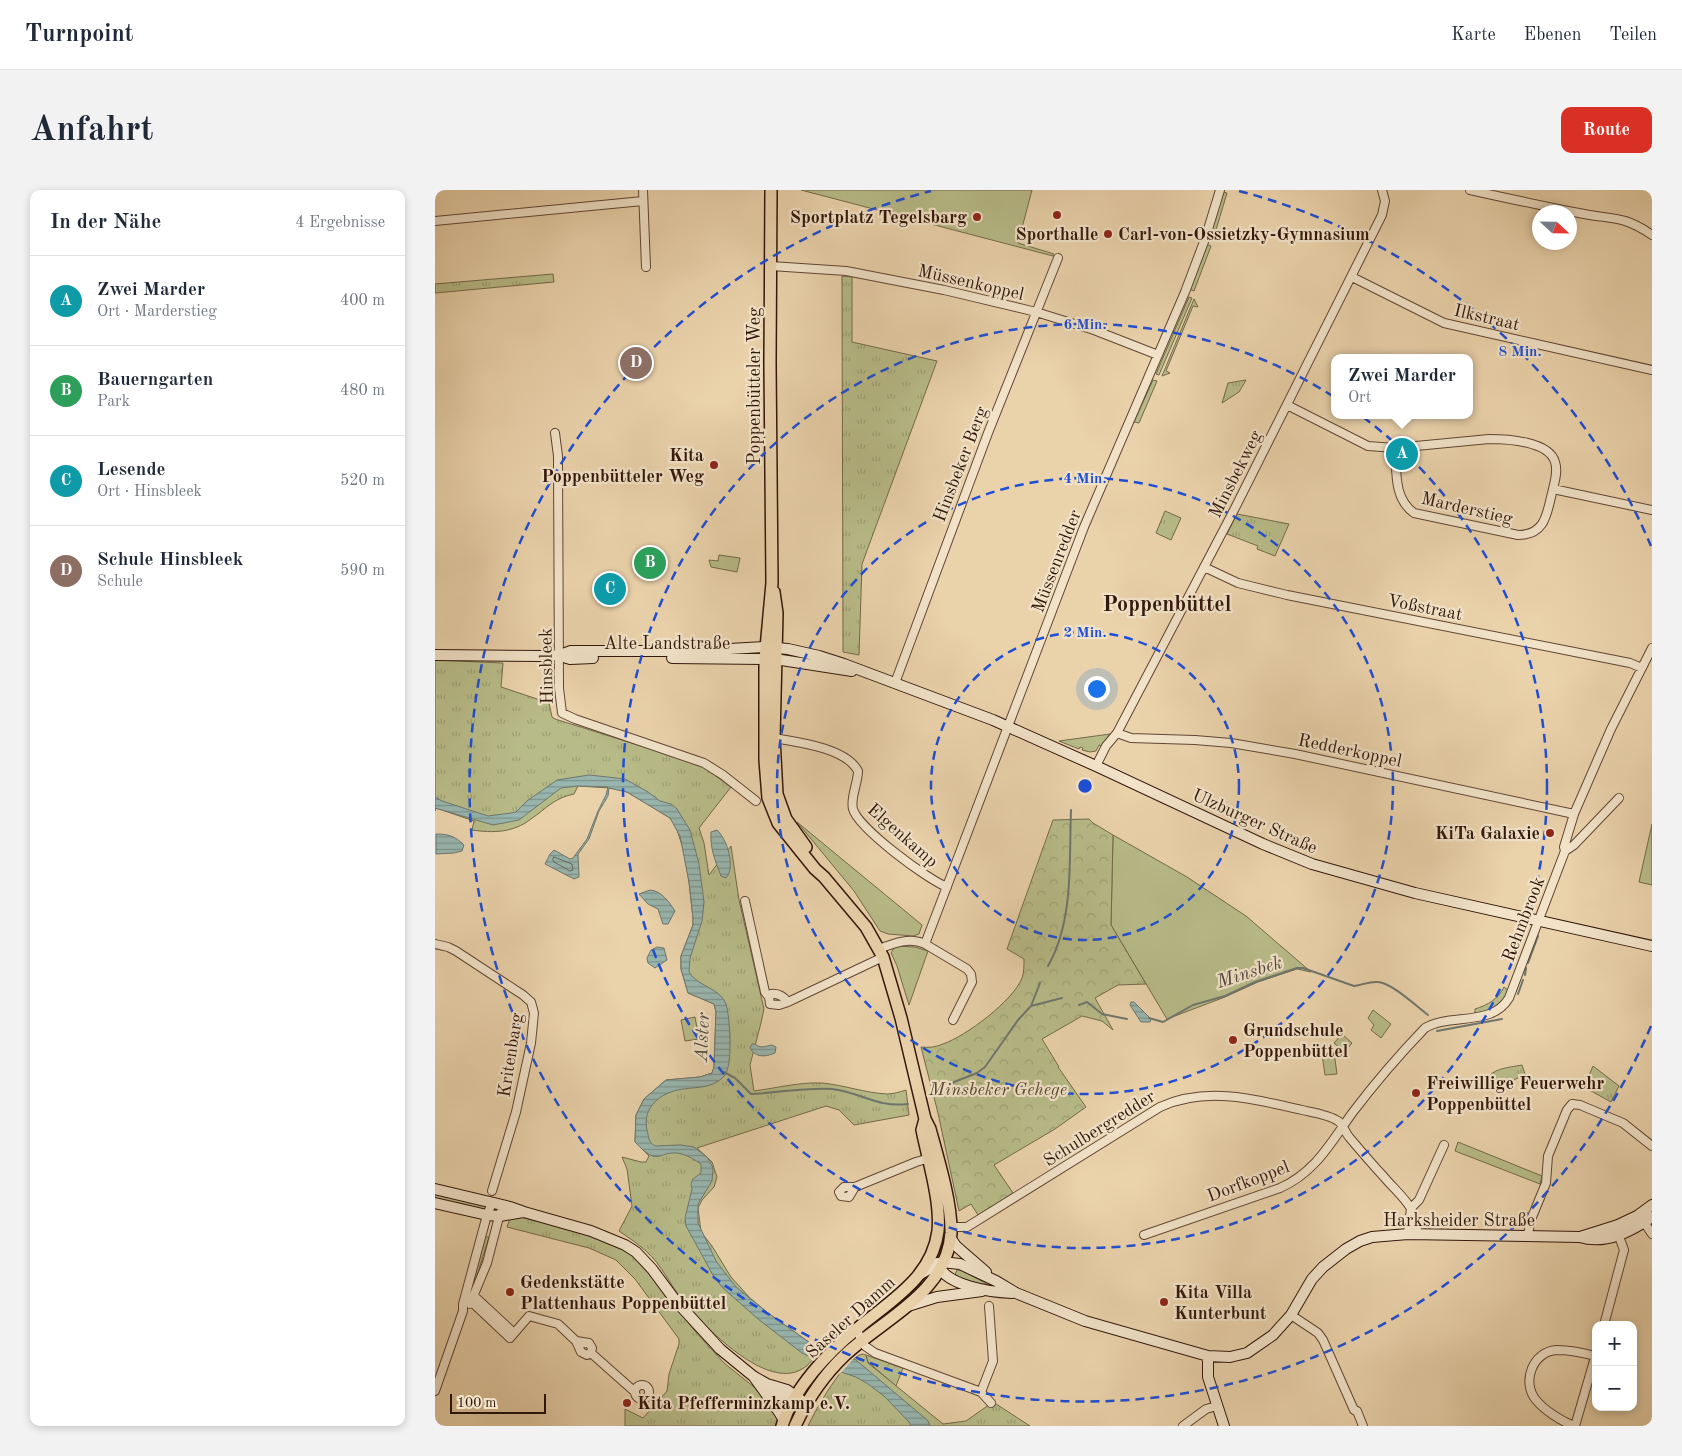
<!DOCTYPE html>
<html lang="de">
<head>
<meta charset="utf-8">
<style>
  :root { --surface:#fff; --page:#f2f2f3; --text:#1f2937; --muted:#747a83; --line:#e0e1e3; --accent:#d93025 }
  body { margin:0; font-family:"Old Standard TT",serif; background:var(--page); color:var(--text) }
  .controls { position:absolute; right:15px; bottom:15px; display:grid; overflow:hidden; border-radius:10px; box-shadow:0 2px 8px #0003 }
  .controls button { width:45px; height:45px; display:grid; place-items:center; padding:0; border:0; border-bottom:1px solid var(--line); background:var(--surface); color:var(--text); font:25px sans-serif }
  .compass { position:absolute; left:1097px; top:15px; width:45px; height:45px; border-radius:50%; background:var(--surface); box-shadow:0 2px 8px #0003; rotate:112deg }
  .scale { position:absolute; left:15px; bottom:12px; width:96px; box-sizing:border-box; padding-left:5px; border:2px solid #32170b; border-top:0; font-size:14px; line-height:18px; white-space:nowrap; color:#32170b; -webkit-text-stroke:4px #f1e2c8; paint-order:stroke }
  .you { position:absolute; left:661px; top:498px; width:18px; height:18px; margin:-12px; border:4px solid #fff; border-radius:50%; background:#1a73e8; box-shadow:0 0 0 8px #1a73e833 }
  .badge { display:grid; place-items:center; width:32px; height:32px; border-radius:50%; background:var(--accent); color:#fff; font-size:16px; font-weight:700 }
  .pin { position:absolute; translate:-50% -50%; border:2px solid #fff; box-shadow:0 1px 5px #0006 }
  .popup { position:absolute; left:896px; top:164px; width:142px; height:65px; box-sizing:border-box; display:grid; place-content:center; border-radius:10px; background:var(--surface); filter:drop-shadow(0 1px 4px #0005); font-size:16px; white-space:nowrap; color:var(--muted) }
  .popup b { font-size:19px; color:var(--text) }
  .popup::after { content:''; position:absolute; left:50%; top:100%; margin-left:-10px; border:10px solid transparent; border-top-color:var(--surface) }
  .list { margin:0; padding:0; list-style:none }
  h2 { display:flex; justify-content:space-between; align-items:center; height:65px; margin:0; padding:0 20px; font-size:21px }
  h2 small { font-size:16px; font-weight:400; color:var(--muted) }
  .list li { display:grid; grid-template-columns:32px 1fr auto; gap:15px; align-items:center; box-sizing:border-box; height:90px; padding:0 20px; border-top:1px solid var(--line) }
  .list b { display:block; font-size:19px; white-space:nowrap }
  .list p { margin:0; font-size:16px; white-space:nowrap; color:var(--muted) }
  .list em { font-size:16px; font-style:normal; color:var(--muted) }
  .map { position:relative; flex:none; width:1217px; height:1236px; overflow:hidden; border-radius:10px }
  header { display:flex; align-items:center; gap:30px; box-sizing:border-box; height:70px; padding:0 25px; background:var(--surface); border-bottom:1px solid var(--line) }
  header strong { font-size:24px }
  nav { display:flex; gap:28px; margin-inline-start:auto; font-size:18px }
  .intro { display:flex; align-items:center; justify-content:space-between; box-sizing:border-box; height:120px; padding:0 30px }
  h1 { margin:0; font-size:35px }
  .button { padding:12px 22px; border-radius:10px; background:var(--accent); color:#fff; font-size:18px; font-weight:700 }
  main { display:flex; gap:30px; padding:0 30px }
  aside { flex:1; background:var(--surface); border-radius:10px; box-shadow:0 2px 8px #0003 }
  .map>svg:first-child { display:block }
  .grass { fill:#b7bb88; stroke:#74694a }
  .forest { fill:url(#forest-crowns); stroke:#74694a }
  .park { fill:url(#park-tufts); stroke:#74694a }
  .garden { fill:url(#garden-furrows); stroke:#74694a }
  .water { fill:url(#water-rules); stroke:#6f766d }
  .pier { fill:#ead2ab }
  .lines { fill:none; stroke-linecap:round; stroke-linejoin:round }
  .shore { stroke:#65665d; stroke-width:1 }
  .stream { stroke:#6f766d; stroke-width:2 }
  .street-casing { stroke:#604633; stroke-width:10 }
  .secondary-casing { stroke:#32170b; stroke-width:12 }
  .primary-casing { stroke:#32170b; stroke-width:14 }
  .street { stroke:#f1e2c8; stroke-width:8 }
  .secondary { stroke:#f1e2c8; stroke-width:10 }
  .primary { stroke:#ead2ab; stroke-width:11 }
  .ring { fill:none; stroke:#1d4ed8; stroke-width:2.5; stroke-dasharray:9 6 }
  .poi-dot { fill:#8f2418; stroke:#f1e2c8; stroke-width:2 }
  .labels { text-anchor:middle; stroke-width:4.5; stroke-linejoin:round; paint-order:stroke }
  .poi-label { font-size:18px; font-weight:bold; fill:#32170b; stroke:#f1e2c8; text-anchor:start }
  .street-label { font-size:18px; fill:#32170b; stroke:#f1e2c8 }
  .park-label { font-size:18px; font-style:italic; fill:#5a4830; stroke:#f1e2c8 }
  .water-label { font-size:19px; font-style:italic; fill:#51473c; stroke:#f1e2c8 }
  .district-label { font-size:22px; font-weight:bold; fill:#32170b; stroke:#f1e2c8 }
  .centre { fill:#1d4ed8; stroke:#f1e2c8; stroke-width:2.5 }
  .ring-label { font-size:15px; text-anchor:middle; font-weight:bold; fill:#1d4ed8; stroke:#f1e2c8; stroke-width:4.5; stroke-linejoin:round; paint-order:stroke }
</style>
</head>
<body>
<header>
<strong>Turnpoint</strong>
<nav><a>Karte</a><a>Ebenen</a><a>Teilen</a></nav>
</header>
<div class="intro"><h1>Anfahrt</h1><a class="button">Route</a></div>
<main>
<aside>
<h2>In der Nähe<small>4 Ergebnisse</small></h2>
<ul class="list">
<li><span class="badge" style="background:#0f9aa8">A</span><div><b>Zwei Marder</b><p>Ort · Marderstieg</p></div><em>400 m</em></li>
<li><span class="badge" style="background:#2e9e5b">B</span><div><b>Bauerngarten</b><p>Park</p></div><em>480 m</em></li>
<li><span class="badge" style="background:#0f9aa8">C</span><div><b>Lesende</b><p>Ort · Hinsbleek</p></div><em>520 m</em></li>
<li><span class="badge" style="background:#8d6e63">D</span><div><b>Schule Hinsbleek</b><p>Schule</p></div><em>590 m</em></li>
</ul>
</aside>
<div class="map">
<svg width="1217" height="1236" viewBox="0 0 1217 1236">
  <defs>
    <pattern id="forest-crowns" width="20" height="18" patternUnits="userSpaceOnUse" patternTransform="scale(1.25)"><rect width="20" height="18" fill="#b7bb88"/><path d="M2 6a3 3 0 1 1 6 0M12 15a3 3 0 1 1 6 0" fill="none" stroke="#9ea074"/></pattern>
    <pattern id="park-tufts" width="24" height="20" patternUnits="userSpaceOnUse" patternTransform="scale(1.25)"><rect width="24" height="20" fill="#b7bb88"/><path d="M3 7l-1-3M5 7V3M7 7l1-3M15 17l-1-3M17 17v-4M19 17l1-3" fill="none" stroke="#9ea074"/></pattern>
    <pattern id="garden-furrows" width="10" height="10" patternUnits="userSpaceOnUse" patternTransform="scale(1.25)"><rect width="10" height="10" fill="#b7bb88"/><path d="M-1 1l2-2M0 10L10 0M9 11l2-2" fill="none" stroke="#9ea074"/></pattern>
    <pattern id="water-rules" width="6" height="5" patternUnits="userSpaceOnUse" patternTransform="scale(1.25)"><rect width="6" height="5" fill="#98b6af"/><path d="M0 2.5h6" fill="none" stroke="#7d938d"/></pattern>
  </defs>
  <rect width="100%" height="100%" fill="#ead2ab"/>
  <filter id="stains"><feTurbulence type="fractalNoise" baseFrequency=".004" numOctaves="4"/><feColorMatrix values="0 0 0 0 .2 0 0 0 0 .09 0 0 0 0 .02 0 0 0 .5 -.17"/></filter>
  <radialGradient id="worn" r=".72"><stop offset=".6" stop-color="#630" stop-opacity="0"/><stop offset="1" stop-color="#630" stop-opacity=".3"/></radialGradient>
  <path class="grass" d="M366 0H597L583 53 619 64 618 66Z
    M787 2 792 3 780 43 775 41Z
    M771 54 776 56 759 101 754 99Z
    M754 107 757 108 724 185 721 184Z
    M759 109 763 117 758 116 731 181 735 183 727 186Z
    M718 190 722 191 704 233 699 232Z
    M284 365 305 368 302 382 276 377 274 370 283 371Z
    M675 544 666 556 664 555 661 561 655 562 647 560 648 558 645 557 644 559 624 551Z
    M362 632 487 735 484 744 478 746 453 744 445 741 419 701Z
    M1217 634V695L1204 692Z
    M678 645 752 687 811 726 876 782 862 779 823 792 790 807 732 829 676 735Z
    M460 756 480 757 493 761 474 815 462 776 456 763Z
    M1069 797 1074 801C1069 817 1057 819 1042 824L1040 823V819C1053 815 1063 809 1069 797Z
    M938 820 956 834 946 848 936 840 939 835 933 828Z
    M260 827 264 849 250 851 246 830Z
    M907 844 917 853 910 862 899 853Z
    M899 862 902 884 890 885 887 864Z
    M1023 952 1107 986 1105 994 1020 961Z
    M0 1003 52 1017 50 1021 0 1010Z
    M50 1047H54L36 1105 35 1103Z
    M522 1080H526L552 1094 551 1096 519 1087Z"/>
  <path class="forest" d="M654 629 658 633 678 645 676 735 711 794 683 795 660 808 678 840 667 831 647 826 607 849 624 877H623L651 917 620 939 559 975 578 1003 543 1025 536 1014 524 1021 503 923 486 857C494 858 501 857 508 854 531 846 578 811 587 788 589 783 589 775 589 769L572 759 618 630Z
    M431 1165 468 1178 461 1196 433 1172Z"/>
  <path class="park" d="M118 84 119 92 0 103V94Z
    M407 86 417 87V152L502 171 427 374 424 465 408 462Z
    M811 190 804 202 787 213 793 193Z
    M730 321 746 328 736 350 721 343Z
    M802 324 854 334 840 366 822 359 823 356 792 344Z
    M0 470 68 473 66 497 114 513 117 527 120 529 264 574 296 597 264 638 269 653 274 685 296 656 304 710 329 819 326 833 315 875 319 901C342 898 364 892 387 893 409 895 430 903 452 904 458 904 465 902 471 900L474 925 419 935 404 920 391 916 262 958 277 972 282 987 279 997 267 1010 263 1018 266 1042 277 1056 296 1087 315 1108 333 1123 385 1160C380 1166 374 1176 367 1179 331 1201 269 1136 248 1111 235 1095 227 1075 211 1061 203 1054 193 1047 184 1041L197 1016 192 979 187 967 206 972H211L214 966 200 952 201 925 209 909 231 890 265 887 277 883 279 877 281 822 279 814 253 803 246 779V766L258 735V728L254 692 249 661 241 637 235 628 192 602 175 598 143 596 139 604C119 608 112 618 96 629 78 643 58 643 37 640L39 631 1 618 0 621Z
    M1087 875 1090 884 1079 890 1075 899 1066 900 1049 894C1055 878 1072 878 1087 875Z
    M1158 876 1184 896 1176 912 1149 897Z
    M86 1027 164 1047 195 1062 212 1081 259 1140 289 1173 324 1201 344 1228 340 1236H190V1219L208 1228 232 1201 234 1184 244 1154V1149L200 1089 181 1070 154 1058 72 1037 75 1028Z
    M427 1164 431 1165 433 1173 508 1234 531 1231 558 1212 595 1236H373C381 1219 409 1169 427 1164Z"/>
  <path class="garden" d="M208 366H222V380H208Z"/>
  <path class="water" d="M154 585 190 589 213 602 225 611 236 614 242 619 255 640 264 674 269 712 267 731 255 768 254 782C263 797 284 797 291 814 295 827 298 874 290 885 276 902 254 895 236 902 219 908 208 922 212 940 214 947 213 952 220 956L245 955 259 957 273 968 278 978 277 991 263 1014V1033L281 1071 301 1097 333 1123 385 1160 421 1170 485 1224 493 1231 495 1236H476L474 1232 449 1206 433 1194 421 1187 406 1182 367 1163 323 1129 288 1098 279 1087 251 1036 250 1028 257 999 256 994 258 989 266 983V974C260 970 254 966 247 964 223 958 226 980 200 952L201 925 209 909 231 890 265 887 277 883 279 877 281 822 279 814 253 803 246 779V766L258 735V728L254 692 245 646 235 628 192 602 174 598 173 606 164 621 154 649 143 664 144 687 139 689 110 674 115 664 119 660 135 669 138 668 152 649 163 621 171 605 173 597 143 596 126 598 84 630 58 635 0 618V607L7 611 53 626 76 623 81 622 92 611 122 590Z
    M282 640C292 649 301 677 291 688L286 686C280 670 275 659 276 642Z
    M1 644C13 644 20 646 29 655L27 661 19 663 1 664Z
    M215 700C227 701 234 712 240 721L233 734H228L223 719 213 714 204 704Z
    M222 757 229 758 232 770 220 778 213 773 212 768 216 760Z
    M696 812H699L716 829 715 832H706L695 815Z
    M317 854H320C325 859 331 856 337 855L341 857 340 863C330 867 321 868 315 858Z"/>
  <path class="pier" d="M387 1158 392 1160 420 1167 405 1184 376 1170Z"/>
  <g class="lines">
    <path class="shore" d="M119 667 137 674 138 680 135 681 119 672 118 670Z"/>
    <path class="stream" d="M1093 773 1103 746
      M613 776C639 731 634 671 636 620
      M1090 785 1091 778
      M1083 804 1088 790
      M644 815 652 812 667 824 692 829
      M596 816 605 793
      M714 828 728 832 758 815 790 806 820 792 862 778H868L919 796C928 795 934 791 943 792 957 793 981 816 993 825
      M1002 841 1067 829
      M289 882 300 888 316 904C343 903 370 897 397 899 425 902 442 918 473 914
      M506 904 519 892 542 883 550 877 583 830 596 816 627 808"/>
    <defs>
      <path id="street" d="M208 0 211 77
        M1035 0C1071 8 1108 16 1144 23 1176 30 1187 24 1217 45
        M0 31 208 11
        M336 76 411 81 509 100 601 122 659 140 723 165
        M917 87 1009 133 1217 180
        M852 215 933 256 960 258 1054 249C1072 249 1114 251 1120 272 1123 281 1120 290 1118 299L1217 320
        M120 243 123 266 124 498 127 523 140 529 269 573 288 585 321 611
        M960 258C962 281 958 308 979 323L1083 345C1112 345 1112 321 1118 299
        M769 377 803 393 852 405 1195 473 1207 478
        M460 493 553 243 623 68
        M682 543 696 548 760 550 796 553 860 564 1139 624
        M339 548C363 552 411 558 423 581 423 593 415 608 418 619 423 638 493 690 512 697
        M661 576 671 556 682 543 799 320 947 25 950 11 947 0
        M1130 661 1139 655 1184 608
        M310 711 330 802 334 807
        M0 754 13 757 21 761 88 805 96 812 99 823 96 853 81 922 57 1001
        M444 759C459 753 475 747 490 754
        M353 812 344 815 335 814 334 807 336 804C344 803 349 807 353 812L448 767
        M518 830 537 792 536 784 532 779 490 754 649 337 750 102 770 49 785 0
        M420 997 414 1007 406 1006 404 1002 409 997H420L481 972 498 967
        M976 1018 984 1010 1009 955
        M1207 1029 1217 1044
        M516 1037H532L725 917C771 896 820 909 867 920 876 922 895 925 903 931 908 934 910 942 914 947 925 960 937 974 949 987 965 1006 983 1017 982 1044
        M973 1044 976 1018
        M709 1045 845 998C881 982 896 952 918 922 940 893 964 865 990 838 1015 823 1057 837 1074 808L1130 661 1129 657 1139 624 1176 539 1217 458
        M1093 1046 1095 1032 1111 993 1113 966 1132 920 1137 914 1145 915 1188 933 1217 956
        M31 1104 40 1115 75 1148 94 1126 123 1134 141 1151 146 1162 152 1165 156 1163 157 1158 154 1153 141 1151
        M39 1106 79 1143
        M35 1114 52 1073 65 1023
        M856 1125 883 1143 888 1150 919 1220 922 1221 928 1236
        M1169 1135 1189 1060 1182 1041
        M421 1139 430 1156 440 1163 546 1202 556 1213
        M156 1163 200 1202
        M200 1202a7 7 0 1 1 14 0a7 7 0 1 1-14 0Z
        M0 1201 28 1121V1114L52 1025 57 1013
        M546 1202 558 1171 554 1116
        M748 1236 771 1219 782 1216
        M1139 1236C1126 1231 1109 1220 1101 1210 1086 1192 1098 1161 1122 1160 1134 1160 1149 1163 1160 1166
        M1140 1236 1161 1164"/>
      <path id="secondary" d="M0 465 111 466 125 465 136 461H259L331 457 353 459 384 466 409 474 558 530 661 576 828 654 877 674 980 703 1217 756
        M125 466 135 469 158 468
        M237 468 340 469 417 481
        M0 999 75 1017 89 1022 156 1041 190 1055 201 1062 217 1079 240 1110 285 1159 318 1186 332 1194 352 1200 366 1210 370 1216
        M0 1013 52 1025 65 1026 88 1022
        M515 1047 521 1056 551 1082
        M1145 1047C1171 1055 1197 1041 1217 1027
        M502 1073C510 1096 555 1102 577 1103
        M485 1084 507 1072 525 1074 561 1091 581 1103 650 1131 773 1166 795 1167 812 1163 838 1145 856 1125 877 1089 888 1077 911 1059 925 1051 937 1047 973 1044 1145 1047 1183 1035 1202 1026 1217 1015
        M473 1116 502 1107 547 1101
        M773 1166V1187L789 1236
        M319 1187 344 1222 349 1230
        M333 1195 347 1208 364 1214"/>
      <path id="primary" d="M336 0 335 173 337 393 330 469V570L333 608 343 633 380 679 389 687 431 737 448 767 466 828 490 929 495 939C503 968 517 1014 516 1043 512 1103 448 1129 410 1165 389 1185 372 1210 360 1236
        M339 402 342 423 339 548 342 604 351 629 371 657
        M347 1236C358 1199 393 1162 423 1138 455 1111 497 1088 503 1041 506 1011 493 970 487 940L490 929"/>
    </defs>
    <use href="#street" class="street-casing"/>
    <use href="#secondary" class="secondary-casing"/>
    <use href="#primary" class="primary-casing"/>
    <use href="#street" class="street"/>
    <use href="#secondary" class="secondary"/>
    <use href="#primary" class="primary"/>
  </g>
  <g class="ring">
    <circle cx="650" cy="596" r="154"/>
    <circle cx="650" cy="596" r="308"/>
    <circle cx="650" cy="596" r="462"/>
    <path d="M1216 836A615 615 0 1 1 496 1M804 1A615 615 0 0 1 1216 356"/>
  </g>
  <g class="poi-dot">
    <circle cx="622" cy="25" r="5"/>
    <circle cx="542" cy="27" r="5"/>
    <circle cx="673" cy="44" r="5"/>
    <circle cx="279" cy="275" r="5"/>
    <circle cx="1115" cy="643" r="5"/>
    <circle cx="798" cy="850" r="5"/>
    <circle cx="981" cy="903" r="5"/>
    <circle cx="75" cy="1102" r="5"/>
    <circle cx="729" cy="1112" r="5"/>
    <circle cx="192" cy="1213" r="5"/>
  </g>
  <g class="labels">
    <g class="poi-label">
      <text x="532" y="33" text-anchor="end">Sportplatz Tegelsbarg</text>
      <text x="622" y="50" text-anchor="middle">Sporthalle</text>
      <text x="683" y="50">Carl-von-Ossietzky-Gymnasium</text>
      <text x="269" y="271" text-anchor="end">Kita<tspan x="269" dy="21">Poppenbütteler Weg</tspan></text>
      <text x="1105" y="649" text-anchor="end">KiTa Galaxie</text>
      <text x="808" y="846">Grundschule<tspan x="808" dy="21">Poppenbüttel</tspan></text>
      <text x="991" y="899">Freiwillige Feuerwehr<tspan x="991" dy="21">Poppenbüttel</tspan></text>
      <text x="85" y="1098">Gedenkstätte<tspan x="85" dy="21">Plattenhaus Poppenbüttel</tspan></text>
      <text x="739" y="1108">Kita Villa<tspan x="739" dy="21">Kunterbunt</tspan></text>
      <text x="202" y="1219">Kita Pfefferminzkamp e.V.</text>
    </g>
    <g class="street-label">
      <text transform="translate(536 92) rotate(13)" y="6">Müssenkoppel</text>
      <text transform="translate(1052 127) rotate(13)" y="6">Ilkstraat</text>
      <text transform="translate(319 196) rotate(-90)" y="6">Poppenbütteler Weg</text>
      <text transform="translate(525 274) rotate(-69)" y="6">Hinsbeker Berg</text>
      <text transform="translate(800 284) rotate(-63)" y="6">Minsbekweg</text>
      <text transform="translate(1032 318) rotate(13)" y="6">Marderstieg</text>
      <text transform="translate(621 371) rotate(-69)" y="6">Müssenredder</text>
      <text transform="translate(990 417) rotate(11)" y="6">Voßstraat</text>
      <text x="232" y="459">Alte Landstraße</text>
      <text transform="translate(111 476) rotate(-91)" y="6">Hinsbleek</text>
      <text transform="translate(915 560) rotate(12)" y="6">Redderkoppel</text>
      <text transform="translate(820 631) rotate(24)" y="6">Ulzburger Straße</text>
      <text transform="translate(468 645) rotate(41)" y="6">Elgenkamp</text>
      <text transform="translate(1088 729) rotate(-69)" y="6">Rehmbrook</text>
      <text transform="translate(75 865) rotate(-81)" y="6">Kritenbarg</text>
      <text transform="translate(664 938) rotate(-32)" y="6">Schulbergredder</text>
      <text transform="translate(813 991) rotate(-21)" y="6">Dorfkoppel</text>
      <text x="1024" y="1036">Harksheider Straße</text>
      <text transform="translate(415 1127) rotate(-42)" y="6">Saseler Damm</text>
    </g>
    <g class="park-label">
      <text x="563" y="905">Minsbeker Gehege</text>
    </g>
    <g class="water-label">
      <text transform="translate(814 781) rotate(-18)" y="7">Minsbek</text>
      <text transform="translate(266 847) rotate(-87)" y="7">Alster</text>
    </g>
    <g class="district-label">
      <text x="732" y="421">Poppenbüttel</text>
    </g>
  </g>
  <circle cx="650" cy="596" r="8" class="centre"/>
  <g class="ring-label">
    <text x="650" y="139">6 Min.</text>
    <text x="1085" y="166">8 Min.</text>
    <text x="650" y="293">4 Min.</text>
    <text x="650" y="447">2 Min.</text>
  </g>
  <rect width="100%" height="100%" filter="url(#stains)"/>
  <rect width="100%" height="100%" fill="url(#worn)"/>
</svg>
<div class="controls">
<button>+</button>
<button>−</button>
</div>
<svg class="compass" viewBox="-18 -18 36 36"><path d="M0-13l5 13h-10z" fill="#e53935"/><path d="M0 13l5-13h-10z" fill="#747a83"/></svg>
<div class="scale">100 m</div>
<div class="you"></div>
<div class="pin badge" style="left:967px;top:264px;background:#0f9aa8">A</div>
<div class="popup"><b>Zwei Marder</b>Ort</div>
<div class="pin badge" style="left:215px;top:373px;background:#2e9e5b">B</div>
<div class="pin badge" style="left:175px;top:399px;background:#0f9aa8">C</div>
<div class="pin badge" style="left:201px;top:173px;background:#8d6e63">D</div>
</div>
</main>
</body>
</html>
